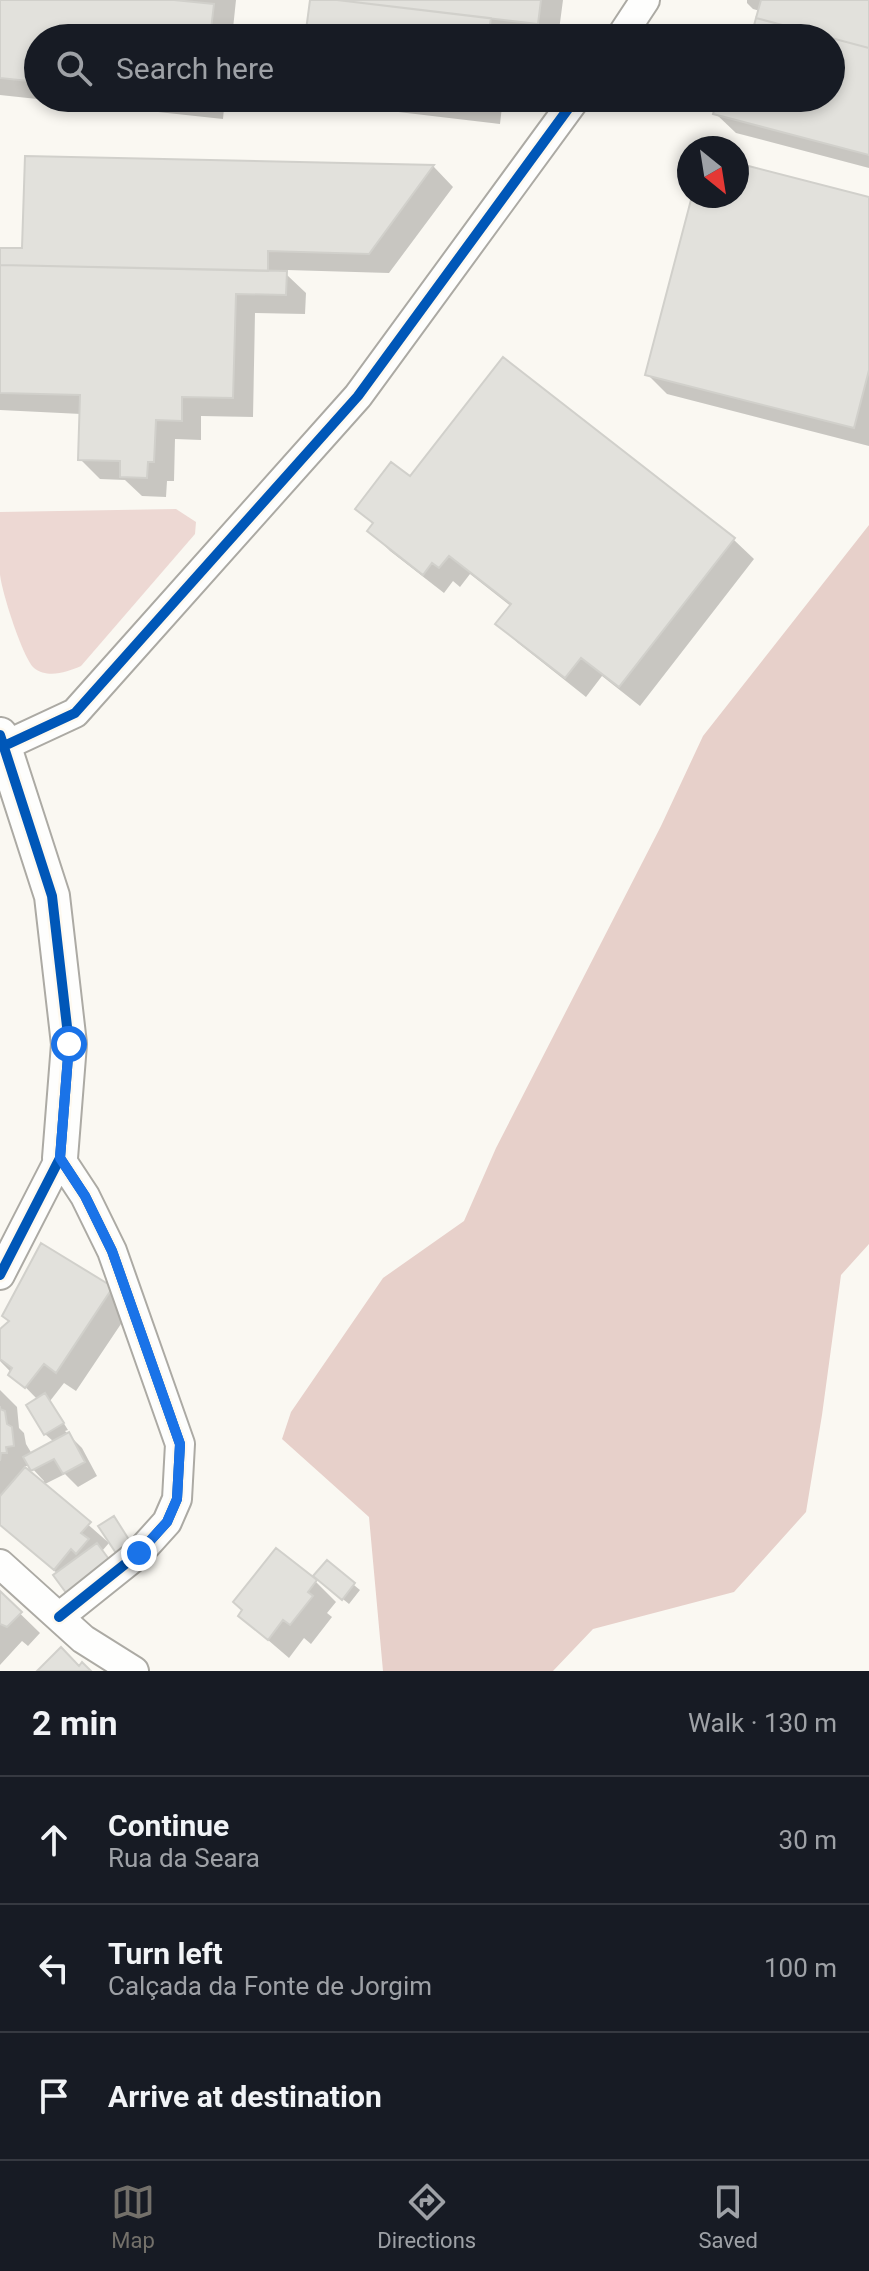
<!DOCTYPE html>
<html lang="en">
<head>
<meta charset="utf-8">
<style>
  :root { --surface:#171b24; --page:#20242c; --text:#f1f3f6; --muted:#9ea1a6; --line:#363941; --accent:#73706a }
  body { margin:0; font-family:Roboto,sans-serif; background:var(--page); color:var(--text) }
  .compass { position:absolute; left:677px; top:136px; width:72px; height:72px; border-radius:50%; background:var(--surface); box-shadow:0 4px 12px #0003; rotate:150deg }
  .stop { position:absolute; width:24px; height:24px; margin:-18px; border:6px solid #1a73e8; border-radius:50%; background:#fff }
  .stop.end { background:#1a73e8; border-color:#fff; box-shadow:0 2px 8px #0008 }
  .list { margin:0; padding:0; list-style:none }
  h2 { display:flex; justify-content:space-between; align-items:center; height:104px; margin:0; padding:0 32px; font-size:34px }
  h2 small { font-size:26px; font-weight:400; color:var(--muted) }
  .list li { display:grid; grid-template-columns:52px 1fr auto; gap:24px; align-items:center; box-sizing:border-box; height:128px; padding:0 32px; border-top:2px solid var(--line) }
  .list b { display:block; font-size:30px; white-space:nowrap }
  .list p { margin:0; font-size:26px; white-space:nowrap; color:var(--muted) }
  .list em { font-size:26px; font-style:normal; color:var(--muted) }
  .icon { flex:none; width:44px; height:44px; fill:none; stroke:currentColor; stroke-width:2; stroke-linecap:round; stroke-linejoin:round }
  .map { position:relative; flex:none; width:869px; height:1671px; overflow:hidden }
  .search { position:absolute; background:var(--surface); box-shadow:0 4px 12px #0003; left:24px; right:24px; top:24px; height:88px; display:flex; align-items:center; gap:20px; box-sizing:border-box; padding:0 28px; border-radius:44px; color:var(--muted); font-size:30px }
  .sheet { height:488px; background:var(--surface) }
  nav { display:flex; justify-content:space-around; align-items:center; box-sizing:border-box; height:112px; border-top:2px solid var(--line); background:var(--surface); font-size:22px; color:var(--muted) }
  nav a { display:grid; justify-items:center; gap:4px }
  nav .on { color:var(--accent) }
  .map>svg:first-child { display:block }
  .green { fill:#edd8d3 }
  .forest { fill:#e7d0ca }
  .shadow { fill:#0003; fill-rule:evenodd }
  .building { fill:#e2e1dc; stroke:#d1d0cb; stroke-width:2 }
  .lines { fill:none; stroke-linecap:round; stroke-linejoin:round }
  .minor-casing { stroke:#acaaa4; stroke-width:32 }
  .tertiary-casing { stroke:#acaaa4; stroke-width:38 }
  .minor { stroke:#fefefd; stroke-width:28 }
  .tertiary { stroke:#fefefd; stroke-width:34 }
  .cycleway-casing { stroke:#fef9ef; stroke-width:15 }
  .cycleway { stroke:#0057b8; stroke-width:10 }
  .route { stroke:#1a73e8; stroke-width:10 }
</style>
</head>
<body>
<div class="map">
<svg width="869" height="1671" viewBox="0 0 869 1671">
  <rect width="100%" height="100%" fill="#faf8f2"/>
  <path class="green" d="M176 509 196 522 195 534 81 666C67 672 48 679 34 668 23 659 1 590 0 574 0 554 0 532 0 512Z"/>
  <path class="forest" d="M869 525V1244L841 1275 822 1415 806 1512 734 1592 593 1629 553 1671H383L369 1517 282 1439 291 1412 383 1278 464 1221 496 1148 661 826 703 736Z"/>
  <path class="shadow" d="M0 0H236L232 38H38V98H225L223 119 0 95Z
    M312 0H563L558 38H307Z
    M747 0H869V168L736 133 716 114 720 98H831V38H753L760 11 753 9 747 3Z
    M317 98H503L500 124 322 103Z
    M27 158 434 167 453 187 389 273 287 270V275L306 293 305 314 255 313 253 417 201 416V440L175 439 174 481H167L166 497 142 496 125 480 100 479 80 459 81 414 0 410V250H24Z
    M737 165 869 199V446L667 394 647 374 694 196H737Z
    M503 360 734 540 754 559 640 706 602 676 586 697 518 643 498 624 512 607 470 574 460 587 453 581 444 593 390 551 370 531 374 525 358 509 410 479Z
    M111 1289 131 1309 76 1391 64 1383 50 1401 68 1430 65 1431 82 1448 97 1476 78 1487 65 1474 43 1485 109 1543 102 1551 110 1559 58 1574 0 1525V1390L17 1407 19 1428 24 1433 26 1444 32 1454 54 1442 45 1434 38 1400 0 1361V1332ZM25 1466H30L44 1481 42 1484 26 1471Z
    M276 1551 316 1582 336 1602 327 1613 332 1617 311 1644 304 1638 289 1658 240 1616Z
    M327 1563 360 1590 349 1604 322 1582Z
    M0 1594 40 1633 28 1646 22 1641 0 1665Z"/>
  <path class="building" d="M0 0H174L214 4 210 38H38V82L0 78Z
    M310 0H337L491 18 488 38H305Z
    M337 0H541L538 24Z
    M761 0H869V48L756 18Z
    M756 18 869 48V155L713 114 718 98H831V38H734L735 33 751 37Z
    M421 98H481L480 105Z
    M25 156 434 165 369 254 268 251V271L0 265V248H22Z
    M737 163 869 197V370L854 428 645 375 692 196H737Z
    M0 265 287 271 286 295 236 294 233 398 182 397V421L156 420 154 462H148L147 478 120 477V461L78 460 80 395 0 393Z
    M503 357 735 538 619 687 581 658 565 678 495 624 511 604 449 556 439 568 432 563 423 575 367 531 373 523 355 509 391 462 410 476Z
    M41 1243 113 1287 56 1373 44 1364 25 1388 8 1375 12 1368 0 1359V1329L9 1321 2 1316Z
    M45 1393 64 1423 44 1435 26 1405Z
    M0 1406V1409L5 1411 7 1424 12 1427 14 1446 6 1447 7 1453H1L0 1461Z
    M69 1432 85 1462 63 1474 54 1459 31 1471 23 1457Z
    M25 1467 91 1522 81 1533 89 1539 76 1554 71 1549 54 1570 0 1525V1496Z
    M114 1516 131 1543 116 1553 98 1526Z
    M97 1543 111 1562 67 1594 53 1575Z
    M276 1548 317 1580 308 1592 313 1596 290 1625 283 1620 268 1640 238 1616 242 1610 233 1602Z
    M327 1560 355 1583 342 1600 313 1576Z
    M0 1591 22 1612 7 1627 0 1624Z
    M61 1647 79 1666 82 1662 91 1671H37Z"/>
  <g class="lines">
    <defs>
      <path id="minor" d="M620 38 645 0
        M4 746 75 713 358 396 576 98
        M0 1275 60 1158 85 1196 112 1251 180 1444 177 1499 167 1522 139 1553 59 1617
        M0 1564 83 1639 134 1671"/>
      <path id="tertiary" d="M0 735 52 896 69 1044 60 1158"/>
    </defs>
    <use href="#minor" class="minor-casing"/>
    <use href="#tertiary" class="tertiary-casing"/>
    <use href="#minor" class="minor"/>
    <use href="#tertiary" class="tertiary"/>
    <defs>
      <path id="cycleway" d="M0 735 52 896 69 1044 60 1158 0 1275
        M4 746 75 713 358 396 576 98
        M59 1617 139 1553 167 1522 177 1499 180 1444 112 1251 85 1196 60 1158"/>
    </defs>
    <use href="#cycleway" class="cycleway-casing"/>
    <use href="#cycleway" class="cycleway"/>
  </g>
  <g class="lines">
    <path class="route" d="M69 1044 60 1158 85 1196 112 1251 180 1444 177 1499 167 1522 139 1553"/>
  </g>
</svg>
<svg class="compass" viewBox="-18 -18 36 36"><path d="M0-13l5 13h-10z" fill="#e53935"/><path d="M0 13l5-13h-10z" fill="#9ea1a6"/></svg>
<div class="stop" style="left:69px;top:1044px"></div>
<div class="stop end" style="left:139px;top:1553px"></div>
<div class="search"><svg class="icon" aria-label="search" viewBox="0 0 24 24"><circle cx="10" cy="10" r="6"/><path d="M15 15l6 6"/></svg>Search here</div>
</div>
<section class="sheet">
<h2>2 min<small>Walk · 130 m</small></h2>
<ul class="list">
<li><svg class="icon" aria-label="ahead" viewBox="0 0 24 24"><path d="M12 20V5M6 11l6-6 6 6"/></svg><div><b>Continue</b><p>Rua da Seara</p></div><em>30 m</em></li>
<li><svg class="icon" aria-label="left" viewBox="0 0 24 24"><path d="M17 20v-9H6M10 6l-5 5 5 5"/></svg><div><b>Turn left</b><p>Calçada da Fonte de Jorgim</p></div><em>100 m</em></li>
<li><svg class="icon" aria-label="arrive" viewBox="0 0 24 24"><path d="M6 21V4h12l-3 4 3 4H6"/></svg><div><b>Arrive at destination</b></div></li>
</ul>
</section>
<nav>
<a class="on"><svg class="icon" aria-label="map" viewBox="0 0 24 24"><path d="M3 6l6-2 6 2 6-2v14l-6 2-6-2-6 2zM9 4v14M15 6v14"/></svg>Map</a>
<a><svg class="icon" aria-label="directions" viewBox="0 0 24 24"><path d="M12 3l9 9-9 9-9-9zM9 14v-3h6M13 9l2 2-2 2"/></svg>Directions</a>
<a><svg class="icon" aria-label="saved" viewBox="0 0 24 24"><path d="M7 4h10v16l-5-4-5 4z"/></svg>Saved</a>
</nav>
</body>
</html>
